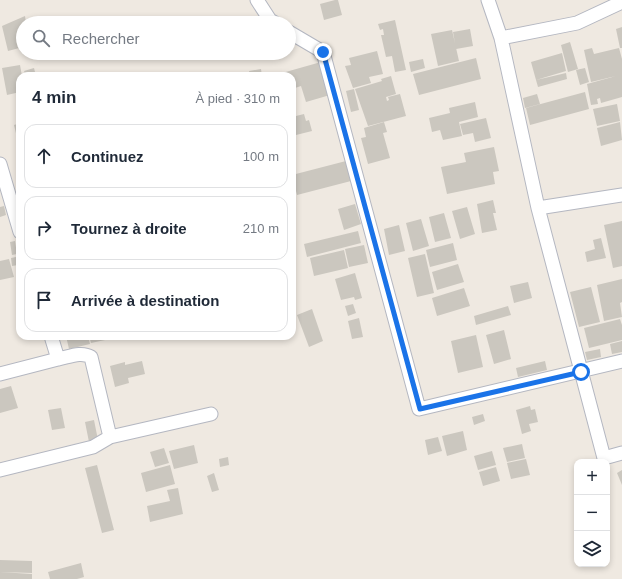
<!DOCTYPE html>
<html lang="fr">
<head>
<meta charset="utf-8">
<style>
  :root { --surface:#fff; --page:#f6f6f7; --text:#1f2937; --muted:#747a83; --line:#e0e1e3 }
  body { margin:0; font-family:Helvetica,sans-serif; background:var(--page); color:var(--text) }
  .controls { position:absolute; right:12px; bottom:12px; display:grid; overflow:hidden; border-radius:8px; box-shadow:0 2px 6px #0003 }
  .controls button { width:36px; height:36px; display:grid; place-items:center; padding:0; border:0; border-bottom:1px solid var(--line); background:var(--surface); color:var(--text); font:20px sans-serif }
  .stop { position:absolute; width:12px; height:12px; margin:-9px; border:3px solid #1a73e8; border-radius:50%; background:#fff }
  .stop.end { background:#1a73e8; border-color:#fff; box-shadow:0 1px 4px #0008 }
  .list { margin:0; padding:0; list-style:none }
  h2 { display:flex; justify-content:space-between; align-items:center; height:52px; margin:0; padding:0 16px; font-size:17px }
  h2 small { font-size:13px; font-weight:400; color:var(--muted) }
  .list li { display:grid; grid-template-columns:26px 1fr auto; gap:12px; align-items:center; box-sizing:border-box; height:64px; margin:0 8px 8px; padding:0 8px; border:1px solid var(--line); border-radius:12px }
  .list b { display:block; font-size:15px; white-space:nowrap }
  .list em { font-size:13px; font-style:normal; color:var(--muted) }
  .icon { flex:none; width:22px; height:22px; fill:none; stroke:currentColor; stroke-width:2; stroke-linecap:round; stroke-linejoin:round }
  .map { position:relative; flex:none; width:622px; height:579px; overflow:hidden }
  .search { position:absolute; background:var(--surface); box-shadow:0 2px 6px #0003; left:16px; top:16px; width:280px; height:44px; display:flex; align-items:center; gap:10px; box-sizing:border-box; padding:0 14px; border-radius:22px; color:var(--muted); font-size:15px }
  .panel { position:absolute; background:var(--surface); box-shadow:0 2px 6px #0003; left:16px; top:72px; width:280px; height:268px; border-radius:12px }
  .map>svg:first-child { display:block }
  .building { fill:#cbc7bf }
  .lines { fill:none; stroke-linecap:round; stroke-linejoin:round }
  .minor-casing { stroke:#b4b7c1; stroke-width:15 }
  .minor { stroke:#fff; stroke-width:13 }
  .route { stroke:#1a73e8; stroke-width:5 }
</style>
</head>
<body>
<div class="map">
<svg width="622" height="579" viewBox="0 0 622 579">
  <rect width="100%" height="100%" fill="#efe9e1"/>
  <path class="building" d="M335 0H338L342 15 324 20 320 4Z
    M25 16 26 23H23V47L8 51 2 26Z
    M395 20 406 70 395 72 392 56 386 57 381 35H384L383 29 380 30 378 24Z
    M622 27V48H620L616 29Z
    M470 29 473 46 456 49 453 32Z
    M452 30 459 61 438 66 431 34Z
    M570 42 578 69 568 72 561 45Z
    M592 48 594 54 619 48 622 59V97L601 103 600 98 597 99 598 104 591 105 587 84 616 76 591 82 584 50Z
    M377 51 383 74 369 77 371 83 353 88 345 66 351 65 349 58Z
    M562 53 566 71 536 80 531 62Z
    M476 58 481 79 419 95 413 74Z
    M423 59 425 68 411 72 409 62Z
    M321 62 330 95 306 102 301 86 292 89V76H276L275 75Z
    M20 65 22 76H20V92L7 95 2 68Z
    M34 68 36 76H26L24 71Z
    M585 68 589 82 580 85 576 70Z
    M261 69 262 76H250L249 71Z
    M566 73 567 79 538 87 536 80Z
    M391 76 396 94 386 97 387 101 389 100 388 97 400 94 406 116 368 126 355 89 382 81 381 79Z
    M354 89 359 110 351 112 346 91Z
    M585 92 589 109 530 125 526 108Z
    M537 94 540 104 525 108 523 98Z
    M475 102 478 117 459 122 462 136 443 140 440 130 432 132 429 118 450 113 449 108Z
    M617 104 620 121 597 126 593 109Z
    M304 114 306 121 309 120 312 131 292 136V117Z
    M486 118 491 138 475 142 473 133 463 135 460 124Z
    M384 122 387 132 383 133 390 158 368 164 361 138 366 137 364 128Z
    M620 122 622 140 601 146 597 128Z
    M20 123V146H19L14 125Z
    M494 147 499 171 493 172 495 184 447 194 441 167 466 162 464 153Z
    M346 161 351 181 297 195 292 175Z
    M493 200 496 213H493L497 230 482 233 477 204Z
    M355 204 361 224 344 230 338 209Z
    M4 206 6 215 0 217V207Z
    M467 207 475 234 460 239 452 211Z
    M444 213 451 238 435 242 429 217Z
    M421 219 429 246 413 251 406 223Z
    M622 221V266L613 268 604 225Z
    M399 225 405 251 389 255 384 229Z
    M358 231 361 243 307 257 304 244Z
    M601 238 606 258 587 262 585 252 595 249 593 240Z
    M15 241 17 254 12 255 10 242Z
    M453 243 457 260 430 267 426 250Z
    M364 245 368 263 349 267 345 249Z
    M344 250 348 268 314 276 310 258Z
    M425 254 434 293 417 297 408 258Z
    M16 257 18 265 12 266 11 258Z
    M9 259 14 277 0 280V261Z
    M458 264 464 282 437 290 432 272Z
    M355 273 362 298 355 300 354 297 341 300 335 279Z
    M622 279V302L620 303 622 317 604 321 597 285Z
    M528 282 532 298 514 303 510 286Z
    M591 287 600 322 579 327 570 292Z
    M464 288 470 306 437 316 432 298Z
    M353 304 356 313 348 316 345 306Z
    M508 306 511 315 476 325 474 316Z
    M312 309 323 341 309 347 297 315Z
    M359 318 363 337 352 339 348 321Z
    M620 319 622 325V340L589 348 584 328Z
    M504 330 511 359 494 364 486 335Z
    M476 335 483 367 458 373 451 341Z
    M66 336H88L90 344 69 349Z
    M89 336H119V337L91 343Z
    M622 341V352L612 354 610 344Z
    M600 349 601 357 587 360 585 352Z
    M142 361 145 374 128 378 129 383 115 387 110 366 125 362V365Z
    M545 361 547 370 518 377 516 368Z
    M11 386 18 408 0 413V389Z
    M530 406 531 410 535 409 538 422 529 424 531 431 522 434 516 410Z
    M61 408 65 428 52 430 48 410Z
    M483 414 485 421 474 425 472 417Z
    M94 420 98 440 89 442 85 422Z
    M463 431 467 450 447 456 442 436Z
    M438 437 442 451 428 455 425 440Z
    M522 444 525 458 507 462 503 448Z
    M194 445 198 463 174 469 169 451Z
    M164 448 169 463 155 467 150 452Z
    M492 451 496 465 478 470 474 456Z
    M228 457 229 465 220 467 219 459Z
    M526 459 530 475 511 479 507 463Z
    M97 465 114 530 102 533 85 468Z
    M170 465 175 484 146 492 141 473Z
    M496 467 500 481 483 486 479 472Z
    M622 470V485L617 473Z
    M214 473 219 490 212 492 207 476Z
    M178 488 183 514 150 522 147 506 170 501 167 490Z
    M0 560 32 561V573L0 572Z
    M81 563 84 577 77 579H50L48 572Z
    M0 572 32 574V579H0Z"/>
  <g class="lines">
    <defs>
      <path id="minor" d="M257 0 270 20 275 23
        M488 0 501 38 538 208 604 458 622 453
        M289 32 323 52 419 409 622 361
        M501 38 577 23 622 2
        M0 164 20 232
        M538 208 622 195
        M51 336 58 359C69 357 81 351 91 357L110 437 211 414
        M0 374 58 359
        M0 470 93 447 110 437"/>
    </defs>
    <use href="#minor" class="minor-casing"/>
    <use href="#minor" class="minor"/>
  </g>
  <g class="lines">
    <path class="route" d="M323 52 420 409 581 372"/>
  </g>
</svg>
<div class="controls">
<button>+</button>
<button>−</button>
<button><svg class="icon" aria-label="layers" viewBox="0 0 24 24"><path d="M12 4l9 5-9 5-9-5zM3 14l9 5 9-5"/></svg></button>
</div>
<div class="stop" style="left:581px;top:372px"></div>
<div class="stop end" style="left:323px;top:52px"></div>
<div class="search"><svg class="icon" aria-label="search" viewBox="0 0 24 24"><circle cx="10" cy="10" r="6"/><path d="M15 15l6 6"/></svg>Rechercher</div>
<section class="panel">
<h2>4 min<small>À pied · 310 m</small></h2>
<ul class="list">
<li><svg class="icon" aria-label="ahead" viewBox="0 0 24 24"><path d="M12 20V5M6 11l6-6 6 6"/></svg><div><b>Continuez</b></div><em>100 m</em></li>
<li><svg class="icon" aria-label="right" viewBox="0 0 24 24"><path d="M7 20v-9h11M14 6l5 5-5 5"/></svg><div><b>Tournez à droite</b></div><em>210 m</em></li>
<li><svg class="icon" aria-label="arrive" viewBox="0 0 24 24"><path d="M6 21V4h12l-3 4 3 4H6"/></svg><div><b>Arrivée à destination</b></div></li>
</ul>
</section>
</div>
</body>
</html>
